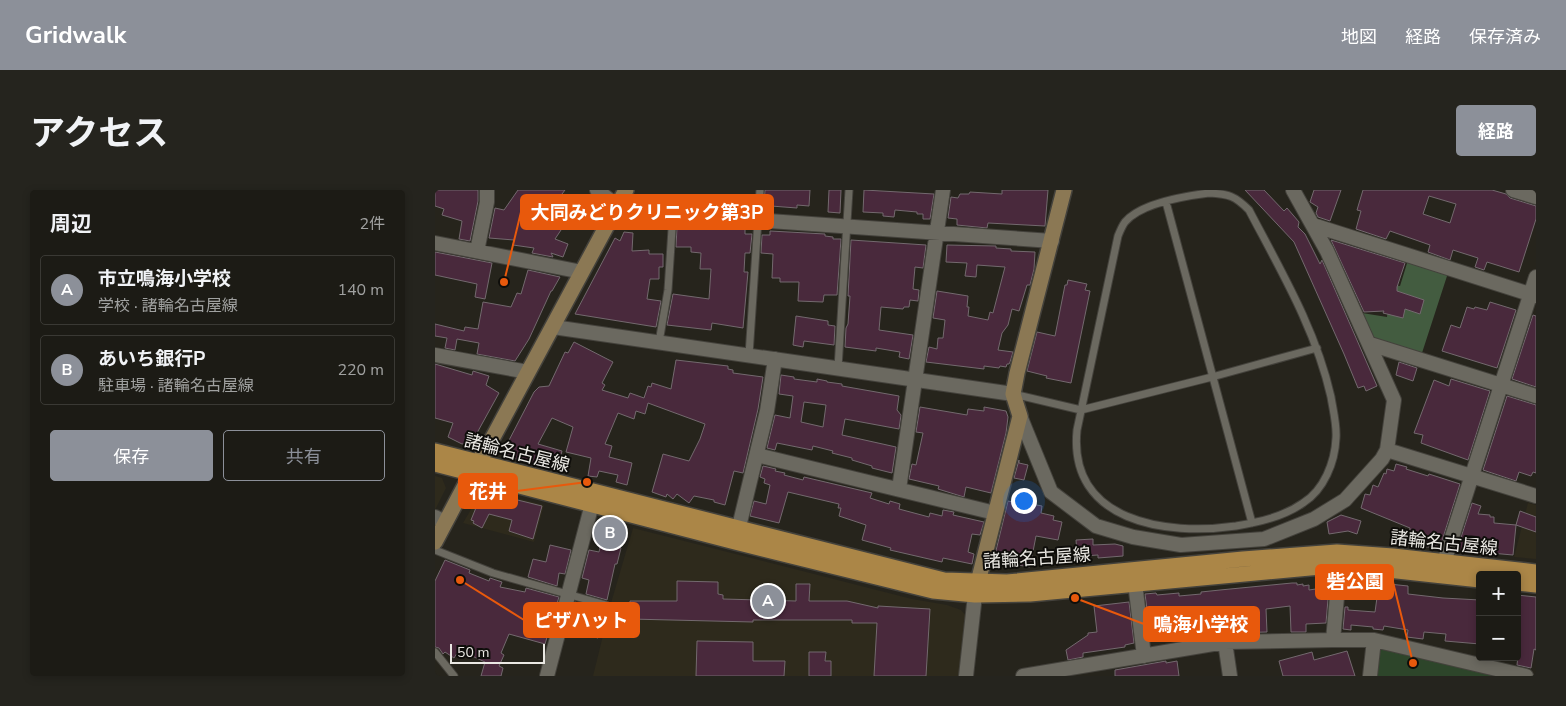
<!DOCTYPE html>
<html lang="ja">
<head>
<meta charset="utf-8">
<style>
  :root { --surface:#1c1b15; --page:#25241e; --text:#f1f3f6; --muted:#a0a1a0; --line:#3a3934; --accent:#8c9099 }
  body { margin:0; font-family:"Nunito Sans","Noto Sans JP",sans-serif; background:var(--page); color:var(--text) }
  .controls { position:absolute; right:15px; bottom:15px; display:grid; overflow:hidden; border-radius:5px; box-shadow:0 2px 8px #0003 }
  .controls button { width:45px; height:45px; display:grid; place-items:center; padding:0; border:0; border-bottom:1px solid var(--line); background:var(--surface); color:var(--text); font:25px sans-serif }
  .scale { position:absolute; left:15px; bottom:12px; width:95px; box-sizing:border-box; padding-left:5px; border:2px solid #eae8e3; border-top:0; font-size:14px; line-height:18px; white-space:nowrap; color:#eae8e3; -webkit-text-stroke:4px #0e0d0a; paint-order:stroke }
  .you { position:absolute; left:588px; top:310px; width:18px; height:18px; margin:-12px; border:4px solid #fff; border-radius:50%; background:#1a73e8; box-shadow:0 0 0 8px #1a73e833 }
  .badge { display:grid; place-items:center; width:32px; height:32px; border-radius:50%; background:var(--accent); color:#fff; font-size:16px; font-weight:700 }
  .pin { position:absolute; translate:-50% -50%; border:2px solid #fff; box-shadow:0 1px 5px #0006 }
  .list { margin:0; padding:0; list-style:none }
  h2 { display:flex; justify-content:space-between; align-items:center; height:65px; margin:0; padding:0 20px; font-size:21px }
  h2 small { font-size:16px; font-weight:400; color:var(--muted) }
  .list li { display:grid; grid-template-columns:32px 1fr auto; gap:15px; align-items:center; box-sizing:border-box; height:70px; margin:0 10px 10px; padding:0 10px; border:1px solid var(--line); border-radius:5px }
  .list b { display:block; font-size:19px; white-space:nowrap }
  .list p { margin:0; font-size:16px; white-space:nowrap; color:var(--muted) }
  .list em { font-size:16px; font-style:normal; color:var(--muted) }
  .actions { display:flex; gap:10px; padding:15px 20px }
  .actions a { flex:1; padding:11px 0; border:1px solid var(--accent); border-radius:5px; text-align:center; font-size:18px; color:var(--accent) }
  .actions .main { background:var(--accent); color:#fff }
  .map { position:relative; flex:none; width:1101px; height:486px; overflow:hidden; border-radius:5px }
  header { display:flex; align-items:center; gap:30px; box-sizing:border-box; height:70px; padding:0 25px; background:var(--accent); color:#fff }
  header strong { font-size:24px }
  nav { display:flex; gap:28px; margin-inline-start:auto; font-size:18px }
  .intro { display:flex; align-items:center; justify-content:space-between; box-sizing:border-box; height:120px; padding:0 30px }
  h1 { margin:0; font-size:35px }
  .button { padding:12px 22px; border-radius:5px; background:var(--accent); color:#fff; font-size:18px; font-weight:700 }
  main { display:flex; gap:30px; padding:0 30px }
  aside { flex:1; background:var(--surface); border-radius:5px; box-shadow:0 2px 8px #0003 }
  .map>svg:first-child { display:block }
  .built { fill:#2e2a1c }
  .green { fill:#2d452a }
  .forest { fill:#435c40 }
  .building { fill:#49293c; stroke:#73696e; fill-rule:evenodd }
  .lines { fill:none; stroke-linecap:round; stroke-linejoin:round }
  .lane-casing { stroke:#44423c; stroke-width:9 }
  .street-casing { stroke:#44423c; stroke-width:16 }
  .secondary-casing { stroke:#44423c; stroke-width:18 }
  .primary-casing { stroke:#44423c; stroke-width:18 }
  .lane { stroke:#6b6960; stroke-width:7 }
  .street { stroke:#6b6960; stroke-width:14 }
  .secondary { stroke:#8b7854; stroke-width:15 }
  .primary { stroke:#ab8647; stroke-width:15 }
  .labels { text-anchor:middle; stroke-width:4; stroke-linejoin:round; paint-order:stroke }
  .street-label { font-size:18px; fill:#eae8e3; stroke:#0e0d0a }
  .leader { fill:none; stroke:#e8590c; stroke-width:2 }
  .callout-dot { fill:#e8590c; stroke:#0e0d0a; stroke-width:2 }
  .callout { fill:#e8590c; stroke:#e8590c; stroke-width:2 }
  .callout-label { font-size:19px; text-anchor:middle; font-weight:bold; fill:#fff }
</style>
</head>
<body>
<header>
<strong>Gridwalk</strong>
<nav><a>地図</a><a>経路</a><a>保存済み</a></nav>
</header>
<div class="intro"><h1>アクセス</h1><a class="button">経路</a></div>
<main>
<aside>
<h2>周辺<small>2件</small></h2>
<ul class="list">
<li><span class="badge">A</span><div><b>市立鳴海小学校</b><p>学校 · 諸輪名古屋線</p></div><em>140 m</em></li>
<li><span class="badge">B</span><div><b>あいち銀行P</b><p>駐車場 · 諸輪名古屋線</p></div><em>220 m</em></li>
</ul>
<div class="actions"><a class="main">保存</a><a>共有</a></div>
</aside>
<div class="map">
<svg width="1101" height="486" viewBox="0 0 1101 486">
  <rect width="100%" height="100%" fill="#26241c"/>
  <path class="built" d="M0 286 7 288 11 298 0 320Z
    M55 301 109 315 99 352 28 333 45 304Z
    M1093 313 1101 315V369L1079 367Z
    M198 338 477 409 512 415 526 420 532 427 525 486H158L176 413Z"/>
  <path class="green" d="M949 457 1069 486H940L943 460Z"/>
  <path class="forest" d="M973 70 1013 83 986 166 940 151 927 123 952 127 955 94 965 96Z"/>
  <path class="building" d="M0 0H43V11L35 51 24 49 27 31 7 25 9 19 0 16Z
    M83 0H130L124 8 126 9 120 18 134 28 120 49 133 54 128 67 116 63 118 67 97 63 99 58 78 55 79 50 54 48 60 18 69 20Z
    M330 0H375L374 16 362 15V18L336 16 337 14H329Z
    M394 0H406L405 23 393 22Z
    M429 0 499 4 495 29H488V24H482V22L460 20 459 27 448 26V23L428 22Z
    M567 0H613L610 36 553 33 552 38 522 35V29L513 28 516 7 523 8 525 4H534L535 2 567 4Z
    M810 0H829L849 21 852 18 864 32 863 37 870 44 885 74 887 70 942 196 931 201 929 196 923 198 909 164 859 52Z
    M879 0H906L895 31 883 27 881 23 883 17 875 12Z
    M928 0H1057L1071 4 1075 8 1101 16V29L1084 82 1052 72 1049 80 1040 77 1043 68 1018 60 1015 70 993 62 995 55 955 41 951 49 921 39 926 21 922 20ZM994 6 1021 14 1015 33 988 24Z
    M279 36 310 39V44H317L315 63H310L309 82H313L308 138 277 133 276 140 232 135 238 104 274 109 276 79H265L266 63 256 62V57H241L242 37 279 39Z
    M335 41 390 44V46L398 47V49H406L402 105H389L388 112 363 111 364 92H345V88H337L338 64 326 63 327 45H335Z
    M189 42 198 43 197 61 214 60V64H228V77H224V89H215L212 109 226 111 221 137 140 124 180 48 185 51Z
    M416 50 491 55 488 78 480 77 478 99 484 100 483 111 475 110 474 117H469L468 119 446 117 444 140 478 145 474 169 464 167 465 162 441 158V161L410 157 411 138 413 134 415 106H413Z
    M896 50 970 73 962 97V101L989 110 985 124 970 119 968 128 948 123 949 121 929 122Z
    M512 55 561 56V58L576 59V61L600 62 599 79 595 95H592L584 121 577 119 573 135 567 143 563 160 578 162 575 172 574 174H572L571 177 565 176 564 178 549 176V179L491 172 494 157 502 159 503 148H508L510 130 498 128 502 101 533 106 532 117H534L533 126 553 130 555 122 558 123 570 77 542 75 541 87 530 86 532 73 511 72Z
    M0 62 57 73 50 109 40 107 42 94 0 85Z
    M93 80 125 87 117 101H116L94 149 80 171 42 164 44 153 22 149 20 160 10 158 12 148 0 146V134L29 141 30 137 43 139 48 112 76 117 82 103 86 104Z
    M633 90 652 94 650 100 655 101 636 193 611 188 612 186 592 181 602 142 620 146 630 95H632Z
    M1055 112 1081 120 1062 178 1007 161 1016 135 1025 138 1032 117 1039 119 1040 117 1052 120Z
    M1098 125 1101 126V197L1077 189Z
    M361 126 393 131V135L400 136 399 155 369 151 368 157 358 155Z
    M139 152 178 172 167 193 170 195 167 200 193 208 195 203 209 208 213 196 216 197 217 193 236 199 241 170 293 176V179L298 180V183L328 187 323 219 308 283 299 281 290 315 279 312V310L259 306 254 313 242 304 238 309 232 304 231 307 217 302 228 264 254 271 265 249 270 234 213 213 210 224 201 221 199 229 183 223 170 254 177 256 174 267 197 273 192 295 181 292 183 285 164 281 162 287 153 286 156 268 131 262 138 237 117 228 103 254 127 261 122 280 74 267 70 258 99 202 104 197 114 196 130 162 133 163Z
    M964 172 982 178 978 191 961 185Z
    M0 174 37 185 38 181 54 186 51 195 64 203 37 252 27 254 13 247 18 233 0 228Z
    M346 185 359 187V189L382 192V189L392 191V192L407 194V196L464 206 462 220 466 225 464 239 410 229 407 245 461 257 457 283 437 278V276L417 270V268L397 263 398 261 378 256 377 260 342 253 340 260 332 258 340 225 355 228 358 206 344 204ZM369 212 391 215 388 237 366 232Z
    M1016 189 1055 201 1033 270 986 253 988 245 979 243 999 190 1014 196Z
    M1072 206 1101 215V283L1098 282 1096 286 1084 282 1081 291 1048 280Z
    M485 217 532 225 533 219 549 221V217L571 221 573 227 571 243 556 303 531 297 529 307 503 299 504 296 474 289 477 274 481 275 488 243 481 242Z
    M584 270V273L593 275 589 290 579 288Z
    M961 274 972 277 971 279 993 286 994 284 1025 294 1005 357 994 354V357L973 355 975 338 926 318 930 304 935 305 938 295 943 297 949 283 951 284 952 279 959 281Z
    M328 276 341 279 340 281 350 283 349 285 368 290 369 287 437 303 435 308 454 314 455 311 465 314 464 319 494 327 495 323 507 326 508 320 519 322 518 325 549 332 545 345 537 344 533 362 539 364 537 374 508 368 507 372 455 360 456 358 427 350 431 335 404 326 406 318H403L404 314 353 302 344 333 315 326 319 311 331 314 335 295 329 293 330 289 325 287Z
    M54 303 107 316 98 349 74 341 77 330 54 324 47 338 38 333 39 331 36 330 45 308Z
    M573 311 596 316V314L607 316 606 323 619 326 618 330 627 332 623 350 601 346 595 377 577 374V377L558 373Z
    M1037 313 1046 316 1043 324 1055 325V327H1059V333L1081 335 1078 365 1022 360Z
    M1085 321 1101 327V342L1081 335Z
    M906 325 926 331 922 344 913 341 894 344 892 332Z
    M658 349V355L680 354 688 356V366L663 368V365L648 366 647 363 642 364 641 350Z
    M166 353 186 358 182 374H180L172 410 151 404 154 390 147 388 154 360 164 362Z
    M115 355 136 360 130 384 124 383 122 396 93 387 98 369 111 372Z
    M10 370 35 380 34 383 54 391 55 388 67 392 65 397 90 402 91 398 124 407 110 454 74 444 66 463 69 465 64 476 68 478 66 486H46L50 472 24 460 19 468 10 462 8 464 4 458 0 457V391Z
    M242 391 283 392V404L288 405V409L361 411V394H375L374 411H412L443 418V416L495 419 491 486H439L442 433H417V430H318V432L195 429V411H242Z
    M857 393H862V395L868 394V396L874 395V400L894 397 891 433 871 434V442H856L855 416 831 419 832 442 789 443 750 450 749 441 719 444 720 448 716 449 710 404 721 403 722 405 744 403V406L766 404V402L785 400Z
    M944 393 973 396V404L1008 408 1045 410V454L1010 451 1011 444 989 442 988 449 972 447 973 440 949 436 948 440 938 439V437L916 435V440L908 439 910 417H913V420L940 422Z
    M1082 405 1101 407V460L1099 459 1096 478 1082 475 1084 456H1082V446L1085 430 1082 429Z
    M140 412 170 420 163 448 149 444 152 432 136 427Z
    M694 412 699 453 690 455V457L648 463V467L633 470 631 460 653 445V443L662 442 659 416Z
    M262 451 318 452V471H350L349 486H261Z
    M912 461 920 486H848L844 471 877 462 879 470Z
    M374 462H391L390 471H396V486H374Z
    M731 471V473L742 471 744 486H680V480Z"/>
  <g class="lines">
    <defs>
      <path id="lane" d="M774 3C794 4 800 6 814 20 846 81 881 140 896 207 898 220 902 235 901 248 900 272 889 300 868 313 848 327 824 332 801 336 731 346 633 332 642 240L683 46C685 41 687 36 690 32 706 13 750 6 774 3Z
        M731 12 817 333
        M224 152 233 100 238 24
        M314 165 325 0
        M403 178 414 0
        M578 204 646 220 777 187 882 158
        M0 360 58 383 171 415
        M0 462 19 486"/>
      <path id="street" d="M162 0 182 16
        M858 0 892 61 959 210 952 260 1101 306
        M1078 0 1101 7
        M180 20 617 51
        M878 35 1101 106
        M0 53 147 82
        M42 61 52 12V0
        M118 137 578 204
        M935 154 1101 206
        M0 165 93 182
        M585 226 616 302 661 336 698 347 746 355 829 349 879 329 910 310 947 269 952 260
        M322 265 560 323
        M464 299 508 0
        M0 327 10 332
        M301 349 332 221 340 169
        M1009 372 1101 87
        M700 393 709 466
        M898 450 904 385 907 375
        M790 452 795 486
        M112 486 157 314
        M531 486 540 405
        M588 486 790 452 898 450H939L1091 486
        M935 486 939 450"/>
      <path id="secondary" d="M0 352 36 284 56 251 191 0
        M540 404 585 226 578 204 582 183 629 0"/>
      <path id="primary" d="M0 261 509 390 572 392 808 369 902 362 958 366 1101 382
        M0 274 300 352 498 401 540 405 595 404 907 375 1045 390
        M1082 393 1101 395"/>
    </defs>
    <use href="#lane" class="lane-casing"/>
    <use href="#street" class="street-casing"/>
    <use href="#secondary" class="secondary-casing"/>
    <use href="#primary" class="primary-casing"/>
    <use href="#lane" class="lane"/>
    <use href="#street" class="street"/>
    <use href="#secondary" class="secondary"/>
    <use href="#primary" class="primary"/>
  </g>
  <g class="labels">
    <g class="street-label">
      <text transform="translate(82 263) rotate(14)" y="6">諸輪名古屋線</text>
      <text transform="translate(1009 353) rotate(6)" y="6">諸輪名古屋線</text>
      <text transform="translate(602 368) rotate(-4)" y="6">諸輪名古屋線</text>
    </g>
  </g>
  <path class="leader" d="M69 92L86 22M152 292L82 301M978 473L958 392M25 390L89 430M640 408L709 434"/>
  <g class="callout-dot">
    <circle cx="69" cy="92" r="5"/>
    <circle cx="152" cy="292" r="5"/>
    <circle cx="978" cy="473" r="5"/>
    <circle cx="25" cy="390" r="5"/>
    <circle cx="640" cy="408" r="5"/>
  </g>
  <g class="callout">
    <rect x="86" y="5" width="252" height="34" rx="5"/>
    <rect x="24" y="284" width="58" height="34" rx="5"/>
    <rect x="881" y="375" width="77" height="34" rx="5"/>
    <rect x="89" y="413" width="115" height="34" rx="5"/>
    <rect x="709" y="417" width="115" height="34" rx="5"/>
  </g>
  <g class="callout-label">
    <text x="212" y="29">大同みどりクリニック第3P</text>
    <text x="53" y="308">花井</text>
    <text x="920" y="398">砦公園</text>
    <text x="146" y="437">ピザハット</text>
    <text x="766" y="441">鳴海小学校</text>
  </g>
</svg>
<div class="controls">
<button>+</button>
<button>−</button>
</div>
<div class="scale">50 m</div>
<div class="you"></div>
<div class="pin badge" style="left:333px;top:411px">A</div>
<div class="pin badge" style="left:175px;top:343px">B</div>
</div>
</main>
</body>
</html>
